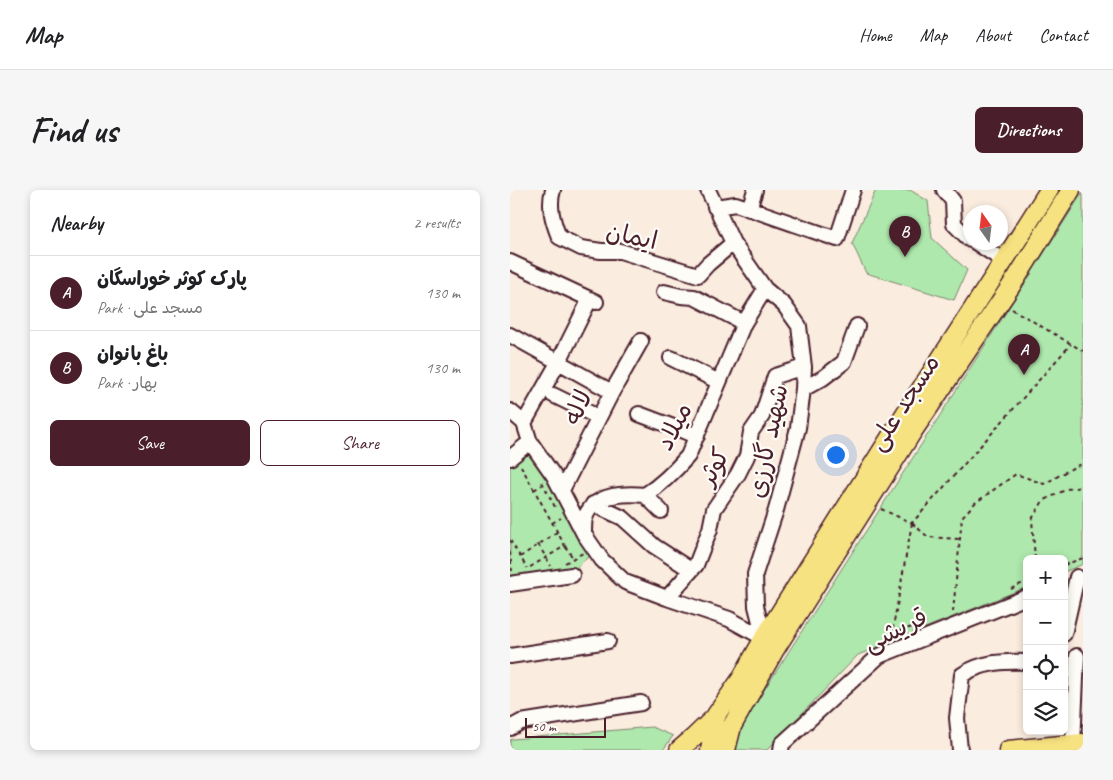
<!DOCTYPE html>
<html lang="en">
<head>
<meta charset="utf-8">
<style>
  :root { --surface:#fff; --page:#f6f6f6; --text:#202124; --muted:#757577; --line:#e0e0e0; --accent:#4a1f2b }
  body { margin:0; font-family:Caveat,"Playpen Sans Arabic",sans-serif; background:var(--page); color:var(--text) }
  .controls { position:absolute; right:15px; bottom:15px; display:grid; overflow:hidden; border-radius:8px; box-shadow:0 2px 8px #0003 }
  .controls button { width:45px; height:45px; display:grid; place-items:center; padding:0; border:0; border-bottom:1px solid var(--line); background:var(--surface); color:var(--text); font:25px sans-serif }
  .compass { position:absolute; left:453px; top:15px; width:45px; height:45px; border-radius:50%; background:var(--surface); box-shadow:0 2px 8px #0003; rotate:346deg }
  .scale { position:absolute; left:15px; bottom:12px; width:81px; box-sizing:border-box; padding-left:5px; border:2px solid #4a1f2b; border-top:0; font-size:14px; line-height:18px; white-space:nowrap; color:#4a1f2b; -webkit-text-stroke:4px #fdfcf7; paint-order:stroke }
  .you { position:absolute; left:325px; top:264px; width:18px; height:18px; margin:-12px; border:4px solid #fff; border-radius:50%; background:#1a73e8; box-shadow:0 0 0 8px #1a73e833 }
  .badge { display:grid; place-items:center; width:32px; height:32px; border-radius:50%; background:var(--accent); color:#fff; font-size:16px; font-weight:700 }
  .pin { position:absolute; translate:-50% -41px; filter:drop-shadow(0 1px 2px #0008) }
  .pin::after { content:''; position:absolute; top:26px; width:18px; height:15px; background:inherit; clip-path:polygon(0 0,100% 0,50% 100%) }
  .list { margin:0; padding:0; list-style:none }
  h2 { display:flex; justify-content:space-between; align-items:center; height:65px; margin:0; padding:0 20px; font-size:21px }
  h2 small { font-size:16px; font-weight:400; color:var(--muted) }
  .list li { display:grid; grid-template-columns:32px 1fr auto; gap:15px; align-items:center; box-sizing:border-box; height:75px; padding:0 20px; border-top:1px solid var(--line) }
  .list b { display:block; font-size:19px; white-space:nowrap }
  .list p { margin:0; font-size:16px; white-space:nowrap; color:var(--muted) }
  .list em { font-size:16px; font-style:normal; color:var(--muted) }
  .actions { display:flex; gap:10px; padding:15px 20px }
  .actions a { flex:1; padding:11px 0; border:1px solid var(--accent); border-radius:8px; text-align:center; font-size:18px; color:var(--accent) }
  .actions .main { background:var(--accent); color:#fff }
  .icon { flex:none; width:28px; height:28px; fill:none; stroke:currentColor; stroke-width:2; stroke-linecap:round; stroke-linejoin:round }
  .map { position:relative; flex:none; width:573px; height:560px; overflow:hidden; border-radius:8px }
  header { display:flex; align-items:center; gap:30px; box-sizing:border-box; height:70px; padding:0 25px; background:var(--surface); border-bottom:1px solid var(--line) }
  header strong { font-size:24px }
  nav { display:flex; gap:28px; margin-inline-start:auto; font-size:18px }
  .intro { display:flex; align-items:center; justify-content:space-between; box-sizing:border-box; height:120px; padding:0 30px }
  h1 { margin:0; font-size:35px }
  .button { padding:12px 22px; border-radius:8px; background:var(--accent); color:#fff; font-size:18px; font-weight:700 }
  main { display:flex; gap:30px; padding:0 30px }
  aside { flex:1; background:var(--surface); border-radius:8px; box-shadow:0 2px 8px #0003 }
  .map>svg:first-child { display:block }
  .green { fill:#aee8ad; stroke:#7c846c }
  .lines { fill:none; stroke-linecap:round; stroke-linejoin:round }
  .minor-casing { stroke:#4a1f2b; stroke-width:18 }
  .major-casing { stroke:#4a1f2b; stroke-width:21 }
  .path { stroke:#4a1f2b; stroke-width:2; stroke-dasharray:4 4; stroke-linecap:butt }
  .minor { stroke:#fdfcf7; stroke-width:14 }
  .major { stroke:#f7e281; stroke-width:18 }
  .labels { text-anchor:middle; stroke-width:4.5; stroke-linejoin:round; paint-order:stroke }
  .street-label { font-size:25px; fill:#4a1f2b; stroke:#fdfcf7 }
</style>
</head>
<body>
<header>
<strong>Map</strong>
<nav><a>Home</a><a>Map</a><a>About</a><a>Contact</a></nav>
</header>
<div class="intro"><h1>Find us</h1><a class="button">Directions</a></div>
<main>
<aside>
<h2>Nearby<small>2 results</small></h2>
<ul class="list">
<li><span class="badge">A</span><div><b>پارک کوثر خوراسگان</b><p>Park · مسجد علی</p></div><em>130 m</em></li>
<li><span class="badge">B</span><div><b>باغ بانوان</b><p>Park · بهار</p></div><em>130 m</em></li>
</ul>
<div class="actions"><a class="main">Save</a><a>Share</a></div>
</aside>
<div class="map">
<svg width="573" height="560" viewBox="0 0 573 560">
  <rect width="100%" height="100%" fill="#faecde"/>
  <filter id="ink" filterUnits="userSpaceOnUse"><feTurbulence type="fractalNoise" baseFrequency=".02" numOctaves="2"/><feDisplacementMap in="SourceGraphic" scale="10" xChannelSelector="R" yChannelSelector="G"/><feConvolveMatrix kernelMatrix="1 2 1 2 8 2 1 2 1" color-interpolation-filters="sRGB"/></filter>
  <g filter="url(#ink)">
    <path class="green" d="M366 0H400L418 11 422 48 457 80 444 110 356 83 342 53Z
      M573 2V374L554 382V369H517V397L348 465 257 560H226L233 533Z
      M20 261 82 364 71 373 64 381 0 391V275Z
      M142 537 163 546 153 560H0V550L3 549Z"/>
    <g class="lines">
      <defs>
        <path id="minor" d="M43 0C38 16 43 32 49 47L71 58 91 61H110L188 85 198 74 223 53
          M198 0 223 53 255 99 274 115 289 136 294 177 293 199 288 238 266 320 245 384 246 416 254 448
          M434 0 443 11 444 34 460 50
          M205 17 226 14 327 49 343 0
          M239 19 245 0
          M465 52 494 71
          M0 72 86 112
          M154 102 171 106 184 107 234 133
          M0 145 102 202 52 300
          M161 168 209 192
          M293 199 313 188 334 172 347 136
          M102 202 131 151
          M43 205 88 227
          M0 221 14 233 20 252 44 286 74 344 92 370 115 392 157 408 219 429 254 448
          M129 224 187 246
          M14 233 49 171 80 109
          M0 268 20 252
          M135 305 151 321
          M83 314 113 328 144 356 181 380
          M74 344C74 339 74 333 75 328 83 304 114 303 135 305 152 294 165 281 178 266L234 133 255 99
          M0 394 62 385
          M157 408 186 375 200 339 204 319 228 284 237 266 241 242 252 226 265 186 294 177
          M554 444 567 387
          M0 466 98 451
          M0 538 11 532 131 513
          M563 554 567 466
          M271 560 272 554 369 466 517 407
          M450 560 447 528 452 485C471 472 494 471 517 472"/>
        <path id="major" d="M169 560 183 548 207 525
          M200 560 206 525 231 489 254 448 403 211 494 71 539 0
          M216 560 222 536 264 461 403 241 507 87 561 0
          M498 560 573 553"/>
      </defs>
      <use href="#minor" class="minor-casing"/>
      <use href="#major" class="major-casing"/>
      <path class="path" d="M502 119 573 161
        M11 276 55 356 17 379
        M32 292 45 317H46
        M24 300 32 295
        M371 319 402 333 561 154
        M42 333 51 328
        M402 333 382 443 416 433
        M402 333 418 347 449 349
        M0 350 17 378
        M28 354 41 376
        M55 356 63 368
        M0 362 2 381
        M10 367 47 342
        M525 369 522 329 533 311 557 299 573 297
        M55 373 73 363
        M554 375 573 368
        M501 399 517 391
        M443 422 452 327 465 313 506 284 534 294 566 276 573 274"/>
      <use href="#minor" class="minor"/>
      <use href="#major" class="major"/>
    </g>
  </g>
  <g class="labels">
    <g class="street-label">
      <text transform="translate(122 45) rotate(12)" y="9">ایمان</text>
      <text transform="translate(393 212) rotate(-57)" y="9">مسجد علی</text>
      <text transform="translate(67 217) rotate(-66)" y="9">لاله</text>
      <text transform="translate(163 236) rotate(-63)" y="9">میلاد</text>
      <text transform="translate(257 251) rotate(-78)" y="9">شهید گارزی</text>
      <text transform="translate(203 276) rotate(-61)" y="9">کوثر</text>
      <text transform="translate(385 439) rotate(-26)" y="9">قریشی</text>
    </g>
  </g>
</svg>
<div class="controls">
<button>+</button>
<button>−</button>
<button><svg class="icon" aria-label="locate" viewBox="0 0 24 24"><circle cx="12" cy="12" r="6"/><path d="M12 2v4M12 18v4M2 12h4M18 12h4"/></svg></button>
<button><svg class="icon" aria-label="layers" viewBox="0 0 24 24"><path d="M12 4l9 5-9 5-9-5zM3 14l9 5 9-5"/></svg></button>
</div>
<svg class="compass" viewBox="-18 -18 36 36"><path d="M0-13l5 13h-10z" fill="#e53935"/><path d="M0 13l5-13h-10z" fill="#757577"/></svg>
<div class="scale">50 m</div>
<div class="you"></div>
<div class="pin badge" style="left:514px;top:185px">A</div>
<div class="pin badge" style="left:395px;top:67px">B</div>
</div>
</main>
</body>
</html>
